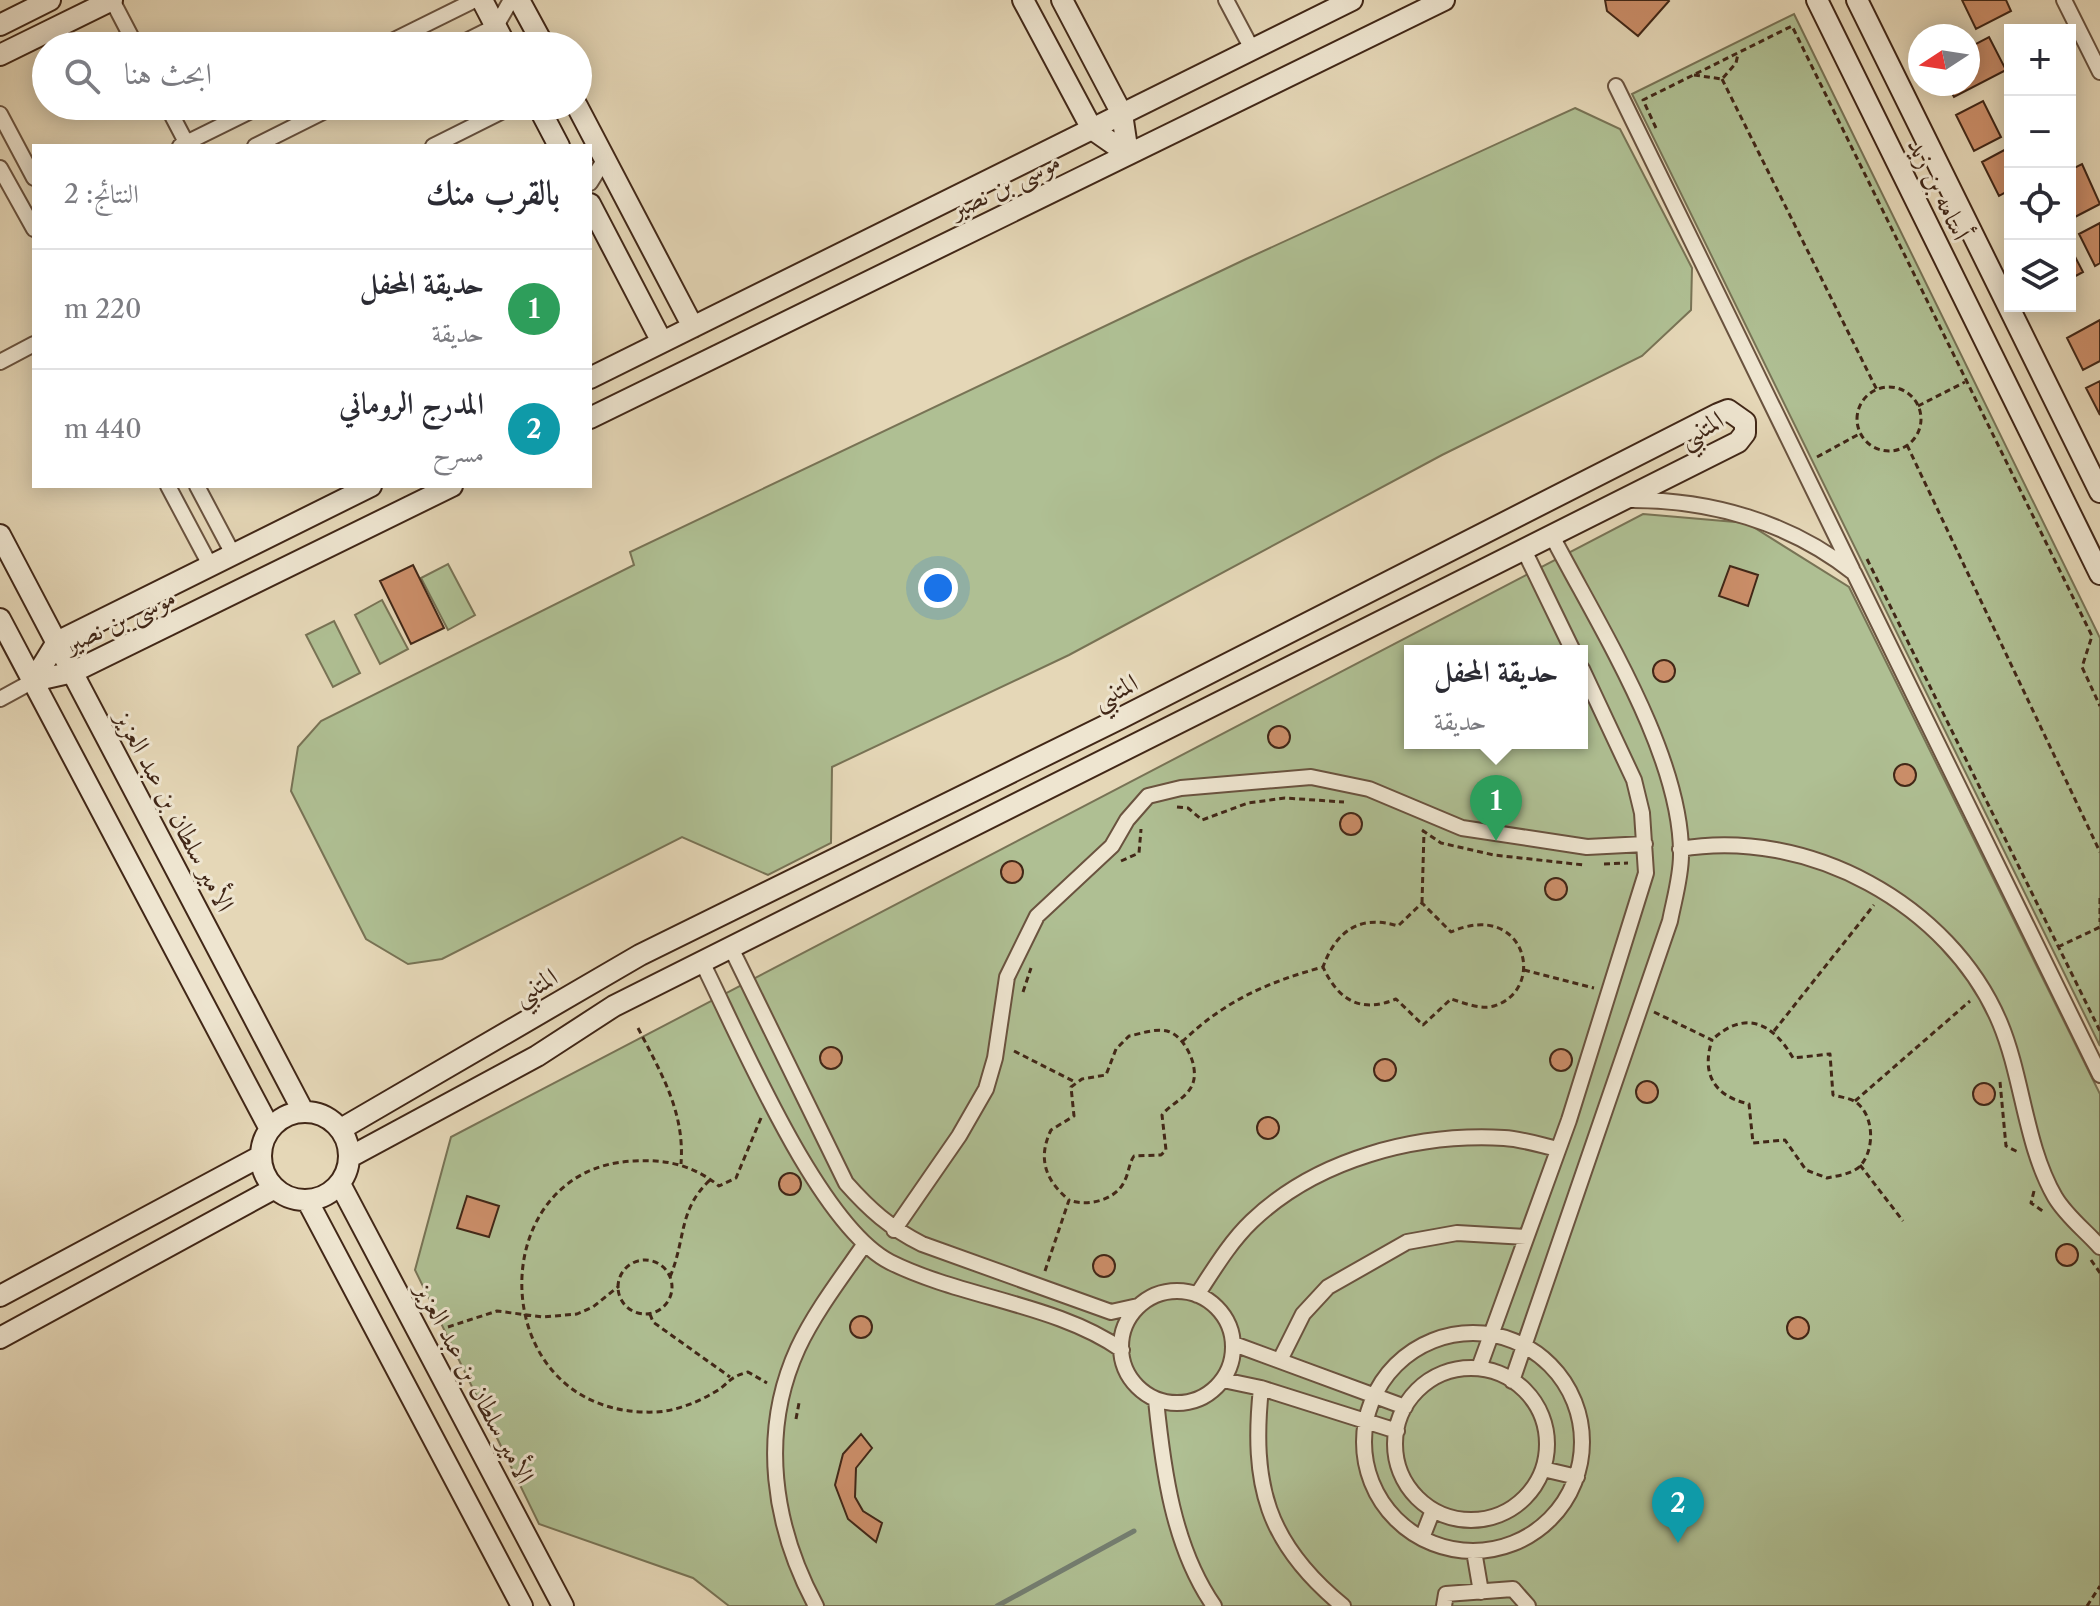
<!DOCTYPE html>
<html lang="ar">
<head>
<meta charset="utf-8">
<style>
  :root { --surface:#fff; --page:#f7f7f7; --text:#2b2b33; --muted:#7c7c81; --line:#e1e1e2; --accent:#d93025 }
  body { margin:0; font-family:"Libre Caslon Text",Amiri,serif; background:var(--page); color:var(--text); direction:rtl }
  .controls { position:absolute; right:24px; top:24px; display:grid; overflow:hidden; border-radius:0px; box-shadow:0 4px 20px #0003 }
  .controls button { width:72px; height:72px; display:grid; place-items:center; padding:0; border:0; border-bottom:2px solid var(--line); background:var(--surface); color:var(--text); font:40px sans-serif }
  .compass { position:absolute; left:1908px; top:24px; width:72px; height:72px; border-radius:50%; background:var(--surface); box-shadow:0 4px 20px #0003; rotate:258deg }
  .you { position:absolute; left:938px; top:588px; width:28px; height:28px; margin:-20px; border:6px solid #fff; border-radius:50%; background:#1a73e8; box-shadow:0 0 0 12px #1a73e833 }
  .badge { display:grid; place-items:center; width:52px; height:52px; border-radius:50%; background:var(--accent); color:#fff; font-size:26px; font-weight:700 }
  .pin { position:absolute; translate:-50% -66px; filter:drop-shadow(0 2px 4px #0008) }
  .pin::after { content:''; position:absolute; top:42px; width:28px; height:24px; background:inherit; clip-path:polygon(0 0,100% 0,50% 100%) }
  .popup { position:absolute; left:1404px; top:645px; width:184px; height:104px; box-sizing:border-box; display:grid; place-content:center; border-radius:0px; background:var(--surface); filter:drop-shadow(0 2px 6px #0005); font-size:26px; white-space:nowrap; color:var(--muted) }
  .popup b { font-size:30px; color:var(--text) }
  .popup::after { content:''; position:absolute; left:50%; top:100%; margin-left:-16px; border:16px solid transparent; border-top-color:var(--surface) }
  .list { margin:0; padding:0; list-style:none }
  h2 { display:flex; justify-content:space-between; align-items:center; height:104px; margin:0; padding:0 32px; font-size:34px }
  h2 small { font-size:26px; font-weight:400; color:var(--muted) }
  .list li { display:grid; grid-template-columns:52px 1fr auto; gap:24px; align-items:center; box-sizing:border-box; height:120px; padding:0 32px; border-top:2px solid var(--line) }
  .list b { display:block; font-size:30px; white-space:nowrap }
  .list p { margin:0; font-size:26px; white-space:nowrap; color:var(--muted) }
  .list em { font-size:26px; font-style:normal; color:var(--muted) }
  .icon { flex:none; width:44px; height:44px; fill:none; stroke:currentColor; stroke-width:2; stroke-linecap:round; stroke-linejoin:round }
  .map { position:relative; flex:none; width:2100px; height:1606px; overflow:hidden; direction:ltr }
  .search { position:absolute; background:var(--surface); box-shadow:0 4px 20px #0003; left:32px; top:32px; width:560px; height:88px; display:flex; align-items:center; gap:20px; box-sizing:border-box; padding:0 28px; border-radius:44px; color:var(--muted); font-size:30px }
  .panel { position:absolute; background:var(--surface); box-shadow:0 4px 20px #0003; left:32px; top:144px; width:560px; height:344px; border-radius:0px; direction:rtl }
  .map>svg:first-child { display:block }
  .green { fill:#afbf93; stroke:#787355; stroke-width:2; fill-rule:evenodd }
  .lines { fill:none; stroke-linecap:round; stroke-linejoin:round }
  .stream { stroke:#747f72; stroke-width:5 }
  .building { fill:#cb8e69; stroke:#412717; stroke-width:2 }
  .street-casing { stroke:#6a533f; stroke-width:18 }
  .secondary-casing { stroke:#412717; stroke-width:24 }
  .path { stroke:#412717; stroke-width:3; stroke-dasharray:6 4; stroke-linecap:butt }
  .street { stroke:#eee5d0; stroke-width:14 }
  .secondary { stroke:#eee5d0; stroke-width:20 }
  .labels { text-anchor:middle; stroke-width:6; stroke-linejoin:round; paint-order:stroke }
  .street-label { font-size:26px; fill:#412717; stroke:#eee5d0 }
</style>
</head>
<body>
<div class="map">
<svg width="2100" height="1606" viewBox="0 0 2100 1606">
  <rect width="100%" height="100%" fill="#e5d7b7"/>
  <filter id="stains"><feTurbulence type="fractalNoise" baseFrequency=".0025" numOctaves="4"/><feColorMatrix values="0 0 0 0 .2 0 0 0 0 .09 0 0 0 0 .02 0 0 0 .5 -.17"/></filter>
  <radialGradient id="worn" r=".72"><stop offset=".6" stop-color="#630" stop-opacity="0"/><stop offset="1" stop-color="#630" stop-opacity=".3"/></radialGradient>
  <path class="green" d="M1794 14 2100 638V1046L1632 94Z
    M1575 108 1620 129 1692 268 1691 310 1642 356 1442 455 1069 655 832 767 831 843 768 875 682 837 442 959 408 964 366 939 291 791 298 747 321 721 634 565 630 552 1246 259Z
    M1643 514 1747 523 1849 587 2100 1094V1606H729L693 1578 539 1524 415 1270 451 1137ZM1410 651H1582V743H1410Z
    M448 564 475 615 448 630 421 578Z
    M382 600 408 649 380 664 355 615Z
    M334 621 360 673 333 687 306 635Z"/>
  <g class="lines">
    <path class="stream" d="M997 1606 1134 1531"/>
  </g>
  <path class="building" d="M1605 0H1668L1669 1 1638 36 1607 11Z
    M1962 0H2006L2011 11 1976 29Z
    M1989 37 2006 70 1954 97 1947 84H1968V48Z
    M1983 101 2001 137 1974 151 1956 115Z
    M2010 147V190L1999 196 1982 162Z
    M2082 164 2100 204 2071 219 2070 170Z
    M2100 223V263L2095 266 2079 234Z
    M2070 247 2083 272 2070 279Z
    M2100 320V361L2083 370 2067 338Z
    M2100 381V415L2086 388Z
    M413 565 444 628 411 644 380 581Z
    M1730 566 1758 575 1748 606 1719 596Z
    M1653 671a11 11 0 1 1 22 0a11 11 0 1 1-22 0Z
    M1268 737a11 11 0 1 1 22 0a11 11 0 1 1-22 0Z
    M1894 775a11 11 0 1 1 22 0a11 11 0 1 1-22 0Z
    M1340 824a11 11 0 1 1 22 0a11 11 0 1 1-22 0Z
    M1001 872a11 11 0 1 1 22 0a11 11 0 1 1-22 0Z
    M1545 889a11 11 0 1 1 22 0a11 11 0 1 1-22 0Z
    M820 1058a11 11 0 1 1 22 0a11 11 0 1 1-22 0Z
    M1550 1060a11 11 0 1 1 22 0a11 11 0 1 1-22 0Z
    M1374 1070a11 11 0 1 1 22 0a11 11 0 1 1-22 0Z
    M1636 1092a11 11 0 1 1 22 0a11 11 0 1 1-22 0Z
    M1973 1094a11 11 0 1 1 22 0a11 11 0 1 1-22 0Z
    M1257 1128a11 11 0 1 1 22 0a11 11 0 1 1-22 0Z
    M779 1184a11 11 0 1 1 22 0a11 11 0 1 1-22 0Z
    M467 1196 499 1206 489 1237 457 1228Z
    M2056 1255a11 11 0 1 1 22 0a11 11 0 1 1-22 0Z
    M1093 1266a11 11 0 1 1 22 0a11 11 0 1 1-22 0Z
    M850 1327a11 11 0 1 1 22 0a11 11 0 1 1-22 0Z
    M1787 1328a11 11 0 1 1 22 0a11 11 0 1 1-22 0Z
    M861 1434 872 1448 856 1468 855 1497 863 1511 882 1523 876 1542 848 1519 835 1485 843 1454Z"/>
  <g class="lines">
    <defs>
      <path id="street" d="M112 0 136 46
        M1226 0 1252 49
        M2064 0 2100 72
        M382 46 475 0
        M456 46 496 26 511 0
        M1616 86 1852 569
        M167 106 188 146
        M0 114 34 178
        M180 146 261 106
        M255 146 335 106
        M433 146 513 106
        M0 168 34 229
        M590 183 605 159
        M0 362 34 344
        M168 486 210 565
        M197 486 233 554
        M1628 500C1709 499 1790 522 1854 573L2100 1075
        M1524 550 1573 651
        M0 699 33 681
        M1680 849C1807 827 1950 904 2000 1023 2023 1078 2025 1145 2055 1197 2067 1217 2085 1230 2100 1247
        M731 948 846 1183C869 1209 890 1228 922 1244L1111 1312 1138 1306
        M702 962C740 1038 818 1225 890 1262 962 1298 1057 1304 1122 1350
        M894 1230 959 1136 986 1089 995 1058 1007 977 1037 916 1112 846 1127 820 1148 796 1181 788 1311 777 1369 789 1462 828 1587 847 1645 844
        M1121 1347a56 56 0 1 1 112 0a56 56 0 1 1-112 0Z
        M1197 1295C1214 1269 1230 1242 1252 1221 1317 1159 1416 1133 1504 1138 1522 1139 1540 1145 1558 1149
        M1364 1442a109 109 0 1 1 218 0a109 109 0 1 1-218 0Z
        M1234 1344 1405 1407
        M1280 1360 1303 1314 1328 1287 1407 1242 1457 1233 1526 1237
        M1395 1444a76 76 0 1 1 152 0a76 76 0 1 1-152 0Z
        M1479 1368 1569 1120 1646 873 1642 813 1634 780 1582 669
        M1223 1380 1261 1388 1397 1431
        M1512 1381 1670 921C1674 900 1681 877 1681 855 1682 755 1598 625 1552 536
        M1261 1388C1251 1484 1266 1543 1343 1606
        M1156 1400C1163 1469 1173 1547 1214 1606
        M1543 1469 1577 1477
        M1422 1538 1433 1510
        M1474 1551 1481 1592
        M816 1606C773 1526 759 1433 798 1348 815 1312 841 1278 864 1245
        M1444 1606 1446 1594 1513 1589 1528 1606"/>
      <path id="secondary" d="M482 0 506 46
        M519 0 544 46
        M1023 0 1092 129 1128 154
        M1062 0 1122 114 1128 154
        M1817 0 2100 574
        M1857 0 2100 492
        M0 25 50 0
        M0 55 112 0
        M538 106 559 146
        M577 106 693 327
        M590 204 662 342
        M590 378 1352 0
        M590 418 1444 0
        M0 535 303 1111
        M0 619 270 1129
        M33 681 73 672 452 486
        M33 681 57 642 371 486
        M261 1156a44 44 0 1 1 88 0a44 44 0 1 1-88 0Z
        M341 1129 640 955 1121 718 1718 414 1728 410 1745 422V433L1738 442 614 1006 537 1056 350 1157
        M340 1184 563 1606
        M307 1200 522 1606
        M0 1296 261 1156
        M0 1338 275 1188"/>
    </defs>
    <use href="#street" class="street-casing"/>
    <use href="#secondary" class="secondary-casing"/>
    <path class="path" d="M1694 75 1722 79 1736 63 1738 54
      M1722 79 1877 390
      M1656 128 1643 100 1792 26 2092 636 2082 667 2100 706
      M1857 419a32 32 0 1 1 64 0a32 32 0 1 1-64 0Z
      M1918 406 1965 382
      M1907 445 2100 852
      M1817 457 1861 433
      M1867 559 2100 1031
      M1177 807 1188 808 1202 820 1248 803 1285 798 1344 802
      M1422 830 1441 843 1494 855 1584 865
      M1121 861 1139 853 1141 829
      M1604 864 1628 863
      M2100 898V922
      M1422 903 1424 831
      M2058 947 2100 927
      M1524 970 1594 988
      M1023 992 1031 968
      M1654 1012 1712 1040C1701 1074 1714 1096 1749 1104L1753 1143 1785 1140 1806 1170 1827 1178C1837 1176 1850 1174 1858 1168 1875 1153 1875 1117 1857 1103 1851 1098 1840 1097 1833 1095L1830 1054 1793 1058C1773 1023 1745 1009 1712 1040
      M638 1028C661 1073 685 1112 681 1164
      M1774 1031 1874 905
      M1182 1042C1224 1001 1268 982 1323 967 1336 931 1360 914 1398 926L1422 903 1451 932C1525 899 1548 989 1494 1006 1481 1010 1464 1003 1451 999L1423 1025 1396 999C1361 1014 1338 1000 1323 967
      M1014 1051 1075 1082
      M2000 1082 2006 1146 2020 1153
      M1855 1101 1970 1001
      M761 1118 736 1178 719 1186C693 1165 666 1159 634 1161 479 1167 483 1419 656 1412 675 1411 696 1403 713 1393 730 1384 726 1378 748 1372L767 1383
      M1860 1165 1903 1221
      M2034 1191 2031 1203 2044 1212
      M2091 1260 2100 1273
      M618 1287a27 27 0 1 1 54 0a27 27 0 1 1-54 0Z
      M1045 1271 1069 1200C1046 1181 1037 1159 1051 1130L1074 1116 1071 1087 1082 1079 1106 1075 1116 1049 1129 1036C1140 1034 1155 1028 1167 1031 1185 1036 1199 1066 1193 1083 1188 1098 1171 1103 1162 1115L1166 1150 1161 1155 1134 1156C1129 1163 1129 1172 1125 1180 1117 1200 1088 1207 1069 1200
      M670 1277C686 1239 678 1210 710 1180
      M650 1314 653 1322 730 1377
      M448 1327 497 1311 543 1317 577 1314 593 1307 619 1286
      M796 1419 799 1403
      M2087 1606 2100 1586"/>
    <use href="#street" class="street"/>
    <use href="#secondary" class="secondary"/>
  </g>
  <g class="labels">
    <g class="street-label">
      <text transform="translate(1005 185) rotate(-26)" y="9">موسى بن نصير</text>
      <text transform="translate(1939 189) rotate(64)" y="9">أسامه بن زيد</text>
      <text transform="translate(1701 429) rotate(-30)" y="9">المتنبي</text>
      <text transform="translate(120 620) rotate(-25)" y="9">موسى بن نصير</text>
      <text transform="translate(1115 691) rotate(-27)" y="9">المتنبي</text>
      <text transform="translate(175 811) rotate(62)" y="9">الأمير سلطان بن عبد العزيز</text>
      <text transform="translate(535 986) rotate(-31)" y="9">المتنبي</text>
      <text transform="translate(475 1383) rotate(62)" y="9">الأمير سلطان بن عبد العزيز</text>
    </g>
  </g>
  <rect width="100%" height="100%" filter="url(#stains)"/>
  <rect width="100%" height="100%" fill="url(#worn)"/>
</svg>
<div class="controls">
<button>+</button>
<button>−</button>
<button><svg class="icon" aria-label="locate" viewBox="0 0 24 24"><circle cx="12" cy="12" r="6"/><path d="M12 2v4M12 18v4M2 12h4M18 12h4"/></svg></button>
<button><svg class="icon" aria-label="layers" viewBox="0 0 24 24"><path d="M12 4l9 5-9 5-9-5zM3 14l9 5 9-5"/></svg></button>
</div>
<svg class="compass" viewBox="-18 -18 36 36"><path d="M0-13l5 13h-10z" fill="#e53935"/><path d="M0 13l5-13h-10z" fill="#7c7c81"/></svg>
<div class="you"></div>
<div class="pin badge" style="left:1496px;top:841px;background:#2e9e5b">1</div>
<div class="popup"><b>حديقة المحفل</b>حديقة</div>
<div class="pin badge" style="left:1678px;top:1543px;background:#0f9aa8">2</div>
<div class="search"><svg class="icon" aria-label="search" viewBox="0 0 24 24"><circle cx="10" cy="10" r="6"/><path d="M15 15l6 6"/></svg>ابحث هنا</div>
<section class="panel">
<h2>بالقرب منك<small>النتائج: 2</small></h2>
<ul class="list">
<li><span class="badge" style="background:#2e9e5b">1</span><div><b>حديقة المحفل</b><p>حديقة</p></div><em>220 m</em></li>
<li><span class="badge" style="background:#0f9aa8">2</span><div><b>المدرج الروماني</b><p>مسرح</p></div><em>440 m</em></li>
</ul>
</section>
</div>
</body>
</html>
